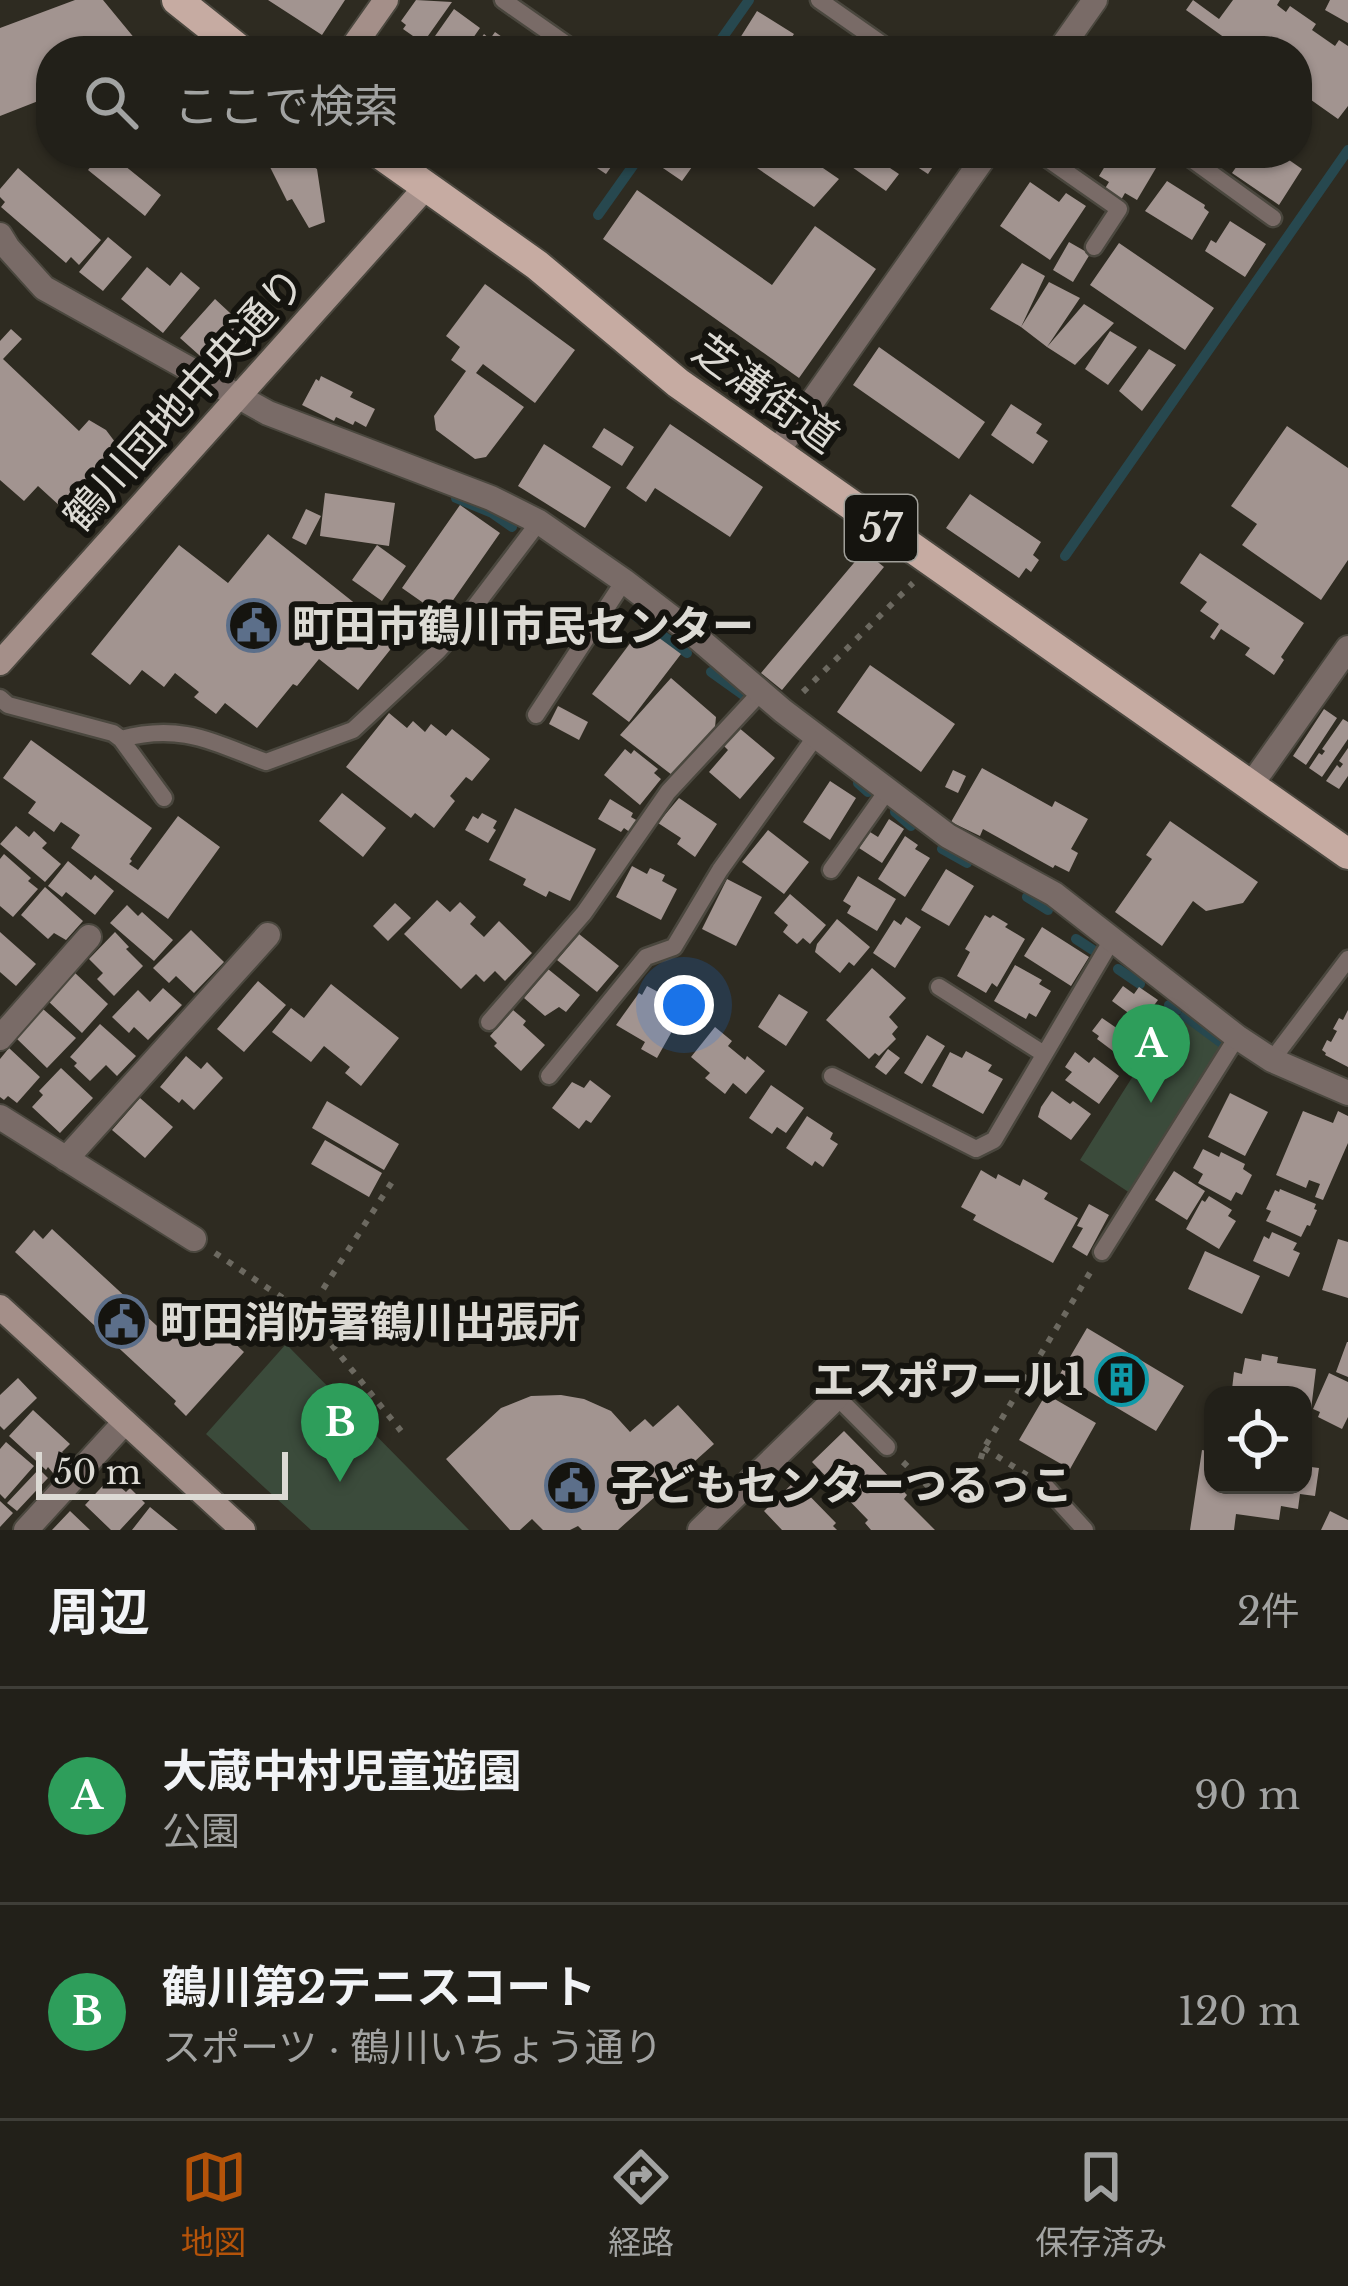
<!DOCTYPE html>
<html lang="ja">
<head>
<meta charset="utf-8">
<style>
  :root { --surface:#222019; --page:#2e2d26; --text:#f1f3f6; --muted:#a2a3a2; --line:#3f3e38; --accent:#b45309 }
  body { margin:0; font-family:"Libre Baskerville","Noto Sans JP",serif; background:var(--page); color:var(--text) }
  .controls { position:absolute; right:36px; bottom:36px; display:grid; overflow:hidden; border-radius:24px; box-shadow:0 3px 9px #0004 }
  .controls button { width:108px; height:108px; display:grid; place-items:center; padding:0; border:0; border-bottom:3px solid var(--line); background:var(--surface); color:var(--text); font:60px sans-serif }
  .scale { position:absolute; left:36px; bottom:30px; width:252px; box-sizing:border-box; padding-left:12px; border:6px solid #dcdad4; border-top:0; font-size:33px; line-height:42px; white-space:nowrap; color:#dcdad4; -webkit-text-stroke:9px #15140f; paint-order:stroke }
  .you { position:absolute; left:684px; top:1005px; width:42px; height:42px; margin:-30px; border:9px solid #fff; border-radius:50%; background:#1a73e8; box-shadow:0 0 0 18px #1a73e833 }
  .badge { display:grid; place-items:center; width:78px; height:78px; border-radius:50%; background:var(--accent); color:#fff; font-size:39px; font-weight:700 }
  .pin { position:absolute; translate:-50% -99px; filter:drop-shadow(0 3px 6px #0008) }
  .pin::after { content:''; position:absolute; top:63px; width:42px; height:36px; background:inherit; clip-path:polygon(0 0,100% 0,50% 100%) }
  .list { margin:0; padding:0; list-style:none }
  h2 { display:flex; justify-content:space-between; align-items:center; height:156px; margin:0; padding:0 48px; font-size:51px }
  h2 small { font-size:39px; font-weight:400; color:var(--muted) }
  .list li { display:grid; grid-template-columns:78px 1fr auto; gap:36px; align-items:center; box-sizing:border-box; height:216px; padding:0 48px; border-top:3px solid var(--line) }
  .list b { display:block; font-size:45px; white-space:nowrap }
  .list p { margin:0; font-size:39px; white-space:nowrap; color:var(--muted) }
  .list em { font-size:39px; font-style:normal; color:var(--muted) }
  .icon { flex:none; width:66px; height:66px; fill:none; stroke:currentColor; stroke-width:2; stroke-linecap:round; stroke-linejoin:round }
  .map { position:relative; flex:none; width:1348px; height:1530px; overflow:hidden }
  .search { position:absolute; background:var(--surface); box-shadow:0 3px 9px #0004; left:36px; right:36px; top:36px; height:132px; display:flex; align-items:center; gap:30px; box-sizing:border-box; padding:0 42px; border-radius:48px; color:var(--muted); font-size:45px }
  .sheet { height:588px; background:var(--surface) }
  nav { display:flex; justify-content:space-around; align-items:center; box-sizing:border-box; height:168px; border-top:3px solid var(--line); background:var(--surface); font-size:33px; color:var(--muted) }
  nav a { display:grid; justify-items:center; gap:6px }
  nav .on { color:var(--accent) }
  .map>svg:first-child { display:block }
  .green { fill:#3b4b3b }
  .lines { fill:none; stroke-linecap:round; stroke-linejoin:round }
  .stream { stroke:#27484f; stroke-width:10 }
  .building { fill:#a29490 }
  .lane-casing { stroke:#4a473e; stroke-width:21 }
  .street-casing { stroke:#4a473e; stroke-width:28 }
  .secondary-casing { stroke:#4a473e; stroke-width:28 }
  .primary-casing { stroke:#4a473e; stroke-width:34 }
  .path { stroke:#6c6960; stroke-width:6; stroke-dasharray:6 9; stroke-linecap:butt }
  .lane { stroke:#796b67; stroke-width:16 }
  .street { stroke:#796b67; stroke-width:24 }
  .secondary { stroke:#a48f89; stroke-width:24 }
  .primary { stroke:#c6aba2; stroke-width:30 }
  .labels { text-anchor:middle; stroke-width:12; stroke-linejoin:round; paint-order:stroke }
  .shield { fill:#15140f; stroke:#a09f99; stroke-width:3 }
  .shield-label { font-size:39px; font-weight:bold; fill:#dcdad4 }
  .street-label { font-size:42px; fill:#dcdad4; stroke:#15140f }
  .poi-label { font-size:42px; font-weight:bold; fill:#dcdad4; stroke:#15140f; text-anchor:start }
</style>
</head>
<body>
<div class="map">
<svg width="1348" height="1530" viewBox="0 0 1348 1530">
  <rect width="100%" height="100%" fill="#2e2b21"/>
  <path class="green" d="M1174 1011 1222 1046 1130 1193 1080 1160Z
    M286 1344 469 1530H311L206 1434Z"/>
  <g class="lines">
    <path class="stream" d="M713 51 749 0
      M598 215 642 153
      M456 498 492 513 512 527
      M1065 556 1348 150
      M637 617 687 653
      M711 672 746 697
      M858 783 868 792
      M895 812 911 826
      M942 849 967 863
      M1027 897 1048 910
      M1076 939 1096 952
      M1118 969 1140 984
      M1169 1005 1177 1010
      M1185 1016 1223 1044"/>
  </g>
  <path class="building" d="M75 0H103L145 51H51V96L0 116V28Z
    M268 0H345L322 35Z
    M416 0 452 2 423 43 403 29 406 25 401 21Z
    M1193 0 1219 19 1233 0H1280L1277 5 1286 12 1290 6 1316 24 1312 30 1335 46 1339 40 1348 46V106L1338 119 1297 90V51H1243L1186 10Z
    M1330 0H1348V23L1325 10Z
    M454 9 480 28 464 51H435L428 46Z
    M757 11 794 34 783 51H760L740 38Z
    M495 32 515 46 511 51H472L484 34 490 39Z
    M803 37 825 51H794Z
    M1101 39 1120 51H1093Z
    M102 153H109L161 195 145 216 88 170Z
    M266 153H292L317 169 325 222 309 228 292 199 287 201 265 157Z
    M582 153H621L606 174 579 156Z
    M664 153H702L682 181 657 164Z
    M735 153H801L839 179 814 207Z
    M832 153H881L894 162 890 168 899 174 886 191Z
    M896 153H942L928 174Z
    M1113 153H1145L1152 157 1149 163 1156 168 1137 200 1125 193 1121 200 1104 190 1109 182 1099 176Z
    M1246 153H1258L1268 160 1272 153H1279L1302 169 1279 205 1232 173Z
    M18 168 101 240 79 265 71 257 66 263 1 207 5 202 0 197V189Z
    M1167 181 1205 205 1204 208 1209 212 1192 240 1145 211Z
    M1030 182 1059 202 1066 193 1086 206 1050 260 1000 226Z
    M637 190 772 285 815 226 876 269 799 378 603 239Z
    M1230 221 1266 244 1245 277 1205 251 1211 240 1216 243Z
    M108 237 132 257 103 291 79 272Z
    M1069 242 1090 254 1073 282 1053 270Z
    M1119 243 1214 308 1185 350 1090 285Z
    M1022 263 1045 276 1021 327 1049 282 1080 298 1047 347 1084 304 1114 323 1075 365 1047 347 1021 327 990 309Z
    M147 267 170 286 181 272 200 288 163 333 121 299Z
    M485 284 575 350 535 403 483 364 476 373 524 407 486 457 475 459 436 430 434 416 466 371 451 360 460 347 446 336Z
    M215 299 243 325 208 363 180 338Z
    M11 329 22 339 3 359 79 431 89 420 106 430 118 446 61 507 38 486 24 501 0 480V341Z
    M1110 331 1137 347 1108 385 1085 369Z
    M879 347 985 422 959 459 853 385Z
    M1149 349 1176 365 1142 411 1119 391Z
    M321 376 353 392 350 397 375 409 366 427 355 421 353 425 336 417 334 421 302 405 316 379 319 381Z
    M1011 404 1042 424 1036 433 1048 441 1033 464 991 435Z
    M670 424 763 487 730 537 655 488 646 502 626 488Z
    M1287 426 1348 468V560L1321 600 1242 545 1257 524 1231 506Z
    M604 428 634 447 622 466 592 447Z
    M544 444 611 487 585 528 518 486Z
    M325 493 395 503 389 546 320 536Z
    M970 494 1041 542 1033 555 1039 560 1031 572 1026 568 1019 578 946 528Z
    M460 505 500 533 442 616 402 588Z
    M306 509 321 516 306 545 292 538Z
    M268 534 372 617 376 613 402 635 358 690 319 659 297 686 293 684 257 728 225 703 216 714 194 697 199 692 175 673 164 687 142 670 130 685 91 654 179 545 228 583Z
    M377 545 406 566 382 601 352 580Z
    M864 551 884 567 782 690 761 673Z
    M1200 553 1304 623 1281 657 1284 660 1274 675 1245 655 1250 648 1221 629 1214 640 1210 637 1219 624 1200 611 1207 602 1180 583Z
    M643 626 681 654 629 722 592 694Z
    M870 665 955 724 921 772 837 712Z
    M671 678 716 717 715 727 672 775 620 735Z
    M558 706 588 722 579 740 549 724Z
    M1324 709 1337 718 1306 765 1293 756Z
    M389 713 407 728 413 721 425 732 431 724 446 736 452 729 490 759 472 781 466 777 450 796 455 801 434 828 415 813 411 818 346 767Z
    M1343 719 1348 722V739L1322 777 1309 768 1319 753 1322 755 1325 751 1322 749Z
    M738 727 775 758 740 799 709 772 728 750 723 745Z
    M31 740 152 828 130 859 132 861 129 864 138 870 178 816 220 847 168 919 71 848 80 835 61 822 54 832 28 813 36 802 3 778Z
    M1348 748V776L1339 789 1326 781 1337 765 1340 768 1343 764 1339 761Z
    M625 749 631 754 634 750 658 769 654 773 661 779 640 805 604 775Z
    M982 768 1052 807 1055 801 1088 819 1071 849 1078 853 1069 872 1055 865 1053 868 983 829 980 836 951 822Z
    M953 770 966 776 958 793 945 787Z
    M830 781 856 798 830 840 803 822Z
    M342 793 386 828 363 857 319 821Z
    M679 798 717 824 695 857 677 844 681 838 658 823Z
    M610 799 633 813 631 817 638 821 631 833 624 828 621 832 598 819Z
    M515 808 596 849 570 901 549 891 546 897 523 885 526 879 489 860Z
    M482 813 497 821 493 828 496 830 488 843 465 830 473 816 478 819Z
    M889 819 904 829 882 863 859 848 870 832 878 837Z
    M1170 821 1258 882 1243 903 1206 911 1193 901 1162 946 1115 912 1152 859 1146 855Z
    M16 826 29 837 34 831 47 843 42 848 61 864 45 882 0 844Z
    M768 830 809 862 784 894 742 862Z
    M905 836 918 845 915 849 930 858 905 897 878 879Z
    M4 854 31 878 28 881 38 889 13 917 0 906V859Z
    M68 861 91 880 95 875 114 891 95 915 66 892 62 897 48 886Z
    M632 866 647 874 650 868 665 875 662 881 677 889 661 920 616 897Z
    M946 869 974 886 949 926 921 910Z
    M858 876 896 899 877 931 847 913 851 906 843 901Z
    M727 879 762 897 736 946 702 929Z
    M45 887 83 921 66 940 54 933 48 939 21 915Z
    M790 894 826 925 810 944 803 938 797 944 783 932 788 925 774 913Z
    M437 900 450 912 460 902 476 917 470 924 484 937 499 921 532 953 505 981 495 971 484 982 476 974 461 989 404 934Z
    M395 903 411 918 388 941 373 926Z
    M127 905 138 916 142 912 173 940 154 961 110 923Z
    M985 915 990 918 993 915 1008 924 1005 927 1025 939 997 987 992 983 986 993 957 976 970 952 965 949Z
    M906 917 921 927 895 968 873 953 894 920 901 925Z
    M837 919 870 947 854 966 849 962 840 973 815 952 817 944Z
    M1042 927 1089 957 1071 986 1024 956Z
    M191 930 224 962 194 993 176 976 169 983 153 968Z
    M0 932 36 964 16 986 0 972Z
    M115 932 129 947 126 949 143 966 114 996 97 979 103 973 89 959Z
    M579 934 619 966 597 992 557 960Z
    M1015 965 1042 980 1039 984 1051 991 1036 1017 1029 1013 1026 1019 994 1001Z
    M872 968 906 998 889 1017 898 1027 892 1034 896 1039 879 1056 875 1053 869 1059 826 1020Z
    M548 969 580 995 566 1012 559 1007 545 1016 524 998Z
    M74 972 108 1004 82 1033 47 1000Z
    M258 981 286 1005 244 1052 217 1029Z
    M331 984 399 1038 361 1086 345 1073 350 1067 324 1046 311 1062 272 1032 291 1008 304 1018Z
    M647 986 660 993 655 1002 680 1017 657 1058 641 1049 645 1042 616 1025 639 993 642 995Z
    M1123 986 1134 994 1139 987 1158 1000 1152 1008 1164 1016 1153 1031 1112 1001Z
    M163 988 182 1005 148 1040 134 1027 129 1033 112 1017 138 990 150 1002Z
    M779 994 808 1012 786 1046 758 1027Z
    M43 1009 76 1038 47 1068 16 1038Z
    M513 1010 526 1021 523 1025 545 1045 521 1071 494 1046 497 1043 490 1036Z
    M1348 1010V1067L1325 1055 1326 1053 1322 1050 1327 1040 1331 1042 1337 1031 1333 1029 1339 1018 1343 1020Z
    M1102 1018 1118 1029 1123 1023 1146 1041 1129 1063 1097 1039 1099 1036 1092 1031Z
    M100 1024 136 1056 117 1076 106 1065 90 1081 74 1066 77 1063 70 1057Z
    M715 1027 732 1041 728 1046 745 1060 747 1056 765 1071 746 1094 733 1083 725 1094 705 1078 710 1073 691 1057Z
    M927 1035 945 1046 922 1084 904 1073Z
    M9 1048 40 1077 17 1103 8 1096 4 1100 0 1097V1059Z
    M888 1049 900 1058 886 1075 875 1067Z
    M966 1051 992 1065 988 1071 1003 1079 983 1114 932 1086 950 1052 962 1058Z
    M1075 1052 1089 1063 1094 1057 1119 1076 1099 1104 1065 1080 1072 1072 1065 1067Z
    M186 1056 201 1069 207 1062 223 1078 194 1110 182 1099 179 1103 160 1087Z
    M61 1068 93 1098 60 1133 32 1107 43 1095 39 1091Z
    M590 1080 611 1096 591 1123 586 1120 579 1129 552 1108 572 1082 584 1088Z
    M771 1085 804 1108 786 1133 777 1127 772 1134 749 1118Z
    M1052 1091 1070 1104 1073 1101 1091 1114 1071 1140 1038 1117 1041 1107Z
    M1230 1093 1268 1112 1245 1156 1208 1137Z
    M140 1098 173 1127 145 1158 112 1130Z
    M327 1101 399 1144 384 1170 312 1128Z
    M1303 1111 1333 1123 1338 1111 1348 1116V1143L1323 1200 1315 1197 1320 1184 1309 1180 1306 1188 1276 1175Z
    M807 1116 833 1133 830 1139 838 1144 823 1167 815 1161 812 1166 786 1148Z
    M325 1140 382 1173 369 1197 311 1164Z
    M1203 1149 1219 1157 1221 1152 1245 1164 1243 1169 1252 1175 1242 1195 1236 1192 1231 1201 1198 1183 1203 1174 1193 1168Z
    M981 1170 996 1179 998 1174 1020 1186 1023 1179 1048 1193 1044 1199 1078 1218 1053 1263 973 1220 976 1215 961 1207Z
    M1174 1171 1205 1191 1187 1220 1155 1200Z
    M1280 1189 1316 1204 1314 1209 1317 1210 1310 1226 1307 1225 1301 1237 1266 1221 1271 1211 1266 1209 1275 1190 1279 1192Z
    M1209 1196 1232 1210 1228 1216 1236 1221 1219 1249 1186 1229 1202 1200 1205 1202Z
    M1089 1204 1109 1215 1087 1256 1072 1247 1083 1228 1077 1226Z
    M52 1229 169 1337 196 1307 244 1352 186 1416 174 1404 176 1401 15 1252 34 1230 43 1239Z
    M1272 1232 1297 1243 1293 1250 1300 1253 1289 1277 1253 1261 1264 1236 1269 1239Z
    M1338 1239 1348 1242V1298L1322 1290Z
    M1205 1251 1260 1276 1242 1314 1188 1289Z
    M1087 1328 1184 1386 1156 1431 1060 1374Z
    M1347 1342H1348V1377L1336 1372Z
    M1262 1354 1278 1357 1277 1363 1316 1369 1310 1418 1303 1417V1395H1239L1240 1390 1232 1389 1234 1372 1242 1374 1245 1358 1261 1361Z
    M1329 1373 1348 1382V1417L1342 1429 1318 1417 1320 1412 1313 1409Z
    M18 1378 37 1398 4 1430 0 1426V1395Z
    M1046 1394 1096 1423 1070 1469 1019 1440Z
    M561 1395 584 1399 611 1411 630 1432 645 1419 653 1427 678 1405 714 1444 618 1530H582L578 1526 570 1530H543L532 1519 520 1530H510L446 1459 501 1408 531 1396Z
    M33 1410 70 1444 62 1452 67 1458 53 1473 48 1467 46 1470 9 1436Z
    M844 1431 907 1495 904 1499 935 1530H871L865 1523 868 1520 812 1462Z
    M6 1442 34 1466 5 1499 0 1494V1449Z
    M1202 1450 1213 1452V1485H1303V1466L1319 1468 1315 1496 1300 1494 1298 1509 1281 1506 1279 1520 1236 1514 1234 1530H1190Z
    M39 1469 48 1478 17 1511 7 1503Z
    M110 1478 126 1492 130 1488 145 1503 120 1530H111L85 1505Z
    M795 1481 836 1523 833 1526 837 1530H782L764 1511Z
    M0 1501 13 1513 0 1527Z
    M150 1507 178 1530H132Z
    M70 1511 90 1530H52Z
    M1330 1511 1348 1520V1530H1321Z"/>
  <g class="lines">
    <defs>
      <path id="lane" d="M503 0 576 51
        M819 0 892 51
        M1039 153 1119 209 1094 247
        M1183 153 1273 218
        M0 698 8 705 113 733 121 739 164 798
        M536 715 624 581
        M121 739C181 723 212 742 266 762L353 730 438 651 457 630 539 522
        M831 870 887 791
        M939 987 1044 1054
        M489 1022 584 913 668 792 761 692
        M1272 1060 1348 959
        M549 1076 646 957 674 947 720 870 816 736
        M832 1076 976 1149 994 1140 1113 938
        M1102 1252 1237 1037
        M837 1397 887 1447
        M1045 1486 1085 1530"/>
      <path id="street" d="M1059 51 1095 0
        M0 235 8 248 44 288 268 413 491 498 539 522 624 581 693 634 783 711 948 836 1054 894 1237 1037 1272 1060 1348 1093
        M776 453 987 153
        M1251 785 1348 648
        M0 1038 89 937
        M0 1117 194 1239
        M66 1159 268 935
        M26 1530 125 1422
        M700 1530 837 1397"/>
      <path id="secondary" d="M350 51 386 0
        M0 663 426 187
        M0 1307 243 1530"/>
      <path id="primary" d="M177 0 241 51
        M379 153 537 265 678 383 1348 854"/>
    </defs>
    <use href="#lane" class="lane-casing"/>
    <use href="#street" class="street-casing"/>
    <use href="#secondary" class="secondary-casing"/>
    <use href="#primary" class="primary-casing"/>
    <path class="path" d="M803 692 913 583
      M215 1253 307 1314 401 1431
      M307 1314 392 1182
      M984 1448 1027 1475
      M903 1462 931 1489 974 1480 984 1448 1091 1271"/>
    <use href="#lane" class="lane"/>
    <use href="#street" class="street"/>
    <use href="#secondary" class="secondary"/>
    <use href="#primary" class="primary"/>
  </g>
  <defs>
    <symbol id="civic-ring" viewBox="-11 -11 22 22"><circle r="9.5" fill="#15140f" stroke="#5c6f8a" stroke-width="1.5"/><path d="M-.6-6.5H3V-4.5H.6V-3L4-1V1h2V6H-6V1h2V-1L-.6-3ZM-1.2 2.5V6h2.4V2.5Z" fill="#5c6f8a"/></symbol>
    <symbol id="building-ring" viewBox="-11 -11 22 22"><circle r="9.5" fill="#15140f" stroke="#0f9aa8" stroke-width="1.5"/><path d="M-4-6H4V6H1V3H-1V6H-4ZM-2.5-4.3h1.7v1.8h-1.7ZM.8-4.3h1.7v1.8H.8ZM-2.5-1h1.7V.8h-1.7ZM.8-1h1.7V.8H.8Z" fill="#0f9aa8"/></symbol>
  </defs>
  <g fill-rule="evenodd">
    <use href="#civic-ring" x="224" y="596" width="59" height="59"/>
    <use href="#civic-ring" x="92" y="1292" width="59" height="59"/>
    <use href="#building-ring" x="1092" y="1350" width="59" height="59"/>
    <use href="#civic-ring" x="542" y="1456" width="59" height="59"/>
  </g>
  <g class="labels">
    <rect class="shield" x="845" y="495" width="72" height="66" rx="9"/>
    <g class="shield-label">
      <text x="881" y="542">57</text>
    </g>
    <g class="street-label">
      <text transform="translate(766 393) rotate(36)" y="15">芝溝街道</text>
      <text transform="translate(184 399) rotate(-48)" y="15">鶴川団地中央通り</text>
    </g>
    <g class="poi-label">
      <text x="292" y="641">町田市鶴川市民センター</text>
      <text x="160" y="1337">町田消防署鶴川出張所</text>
      <text x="1083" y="1395" text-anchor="end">エスポワール1</text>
      <text x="611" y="1500">子どもセンターつるっこ</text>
    </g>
  </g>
</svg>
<div class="controls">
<button><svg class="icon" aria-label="locate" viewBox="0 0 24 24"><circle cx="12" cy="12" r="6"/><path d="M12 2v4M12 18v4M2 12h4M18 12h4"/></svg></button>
</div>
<div class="scale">50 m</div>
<div class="you"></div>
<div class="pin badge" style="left:1151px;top:1103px;background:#2e9e5b">A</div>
<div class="pin badge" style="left:340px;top:1482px;background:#2e9e5b">B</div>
<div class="search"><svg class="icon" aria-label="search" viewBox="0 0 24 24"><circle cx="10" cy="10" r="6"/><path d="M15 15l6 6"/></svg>ここで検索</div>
</div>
<section class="sheet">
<h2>周辺<small>2件</small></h2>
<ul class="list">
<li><span class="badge" style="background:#2e9e5b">A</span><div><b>大蔵中村児童遊園</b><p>公園</p></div><em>90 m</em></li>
<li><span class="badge" style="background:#2e9e5b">B</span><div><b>鶴川第2テニスコート</b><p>スポーツ · 鶴川いちょう通り</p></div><em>120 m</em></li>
</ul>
</section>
<nav>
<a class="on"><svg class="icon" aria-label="map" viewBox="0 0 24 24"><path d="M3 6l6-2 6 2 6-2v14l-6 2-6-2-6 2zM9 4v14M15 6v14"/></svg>地図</a>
<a><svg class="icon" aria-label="directions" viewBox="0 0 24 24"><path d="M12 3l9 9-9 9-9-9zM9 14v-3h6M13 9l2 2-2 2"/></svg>経路</a>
<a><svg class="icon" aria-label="saved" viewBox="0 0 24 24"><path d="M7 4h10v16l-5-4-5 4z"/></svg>保存済み</a>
</nav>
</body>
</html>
